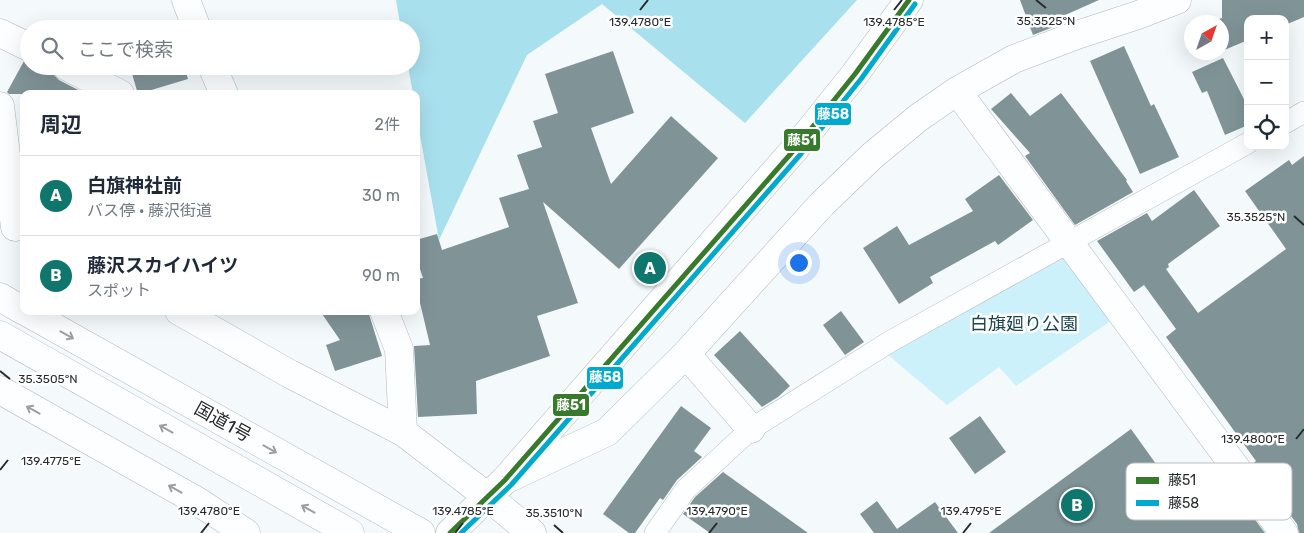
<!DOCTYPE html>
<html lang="ja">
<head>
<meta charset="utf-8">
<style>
  :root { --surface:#fff; --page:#f2f2f3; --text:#1f2937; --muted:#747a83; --line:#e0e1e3; --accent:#0f766e }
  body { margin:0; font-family:Rubik,"Noto Sans JP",sans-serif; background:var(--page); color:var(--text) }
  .controls { position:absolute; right:15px; top:15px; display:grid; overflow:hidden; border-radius:10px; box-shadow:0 5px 20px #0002 }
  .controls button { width:45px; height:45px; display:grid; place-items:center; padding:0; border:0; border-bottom:1px solid var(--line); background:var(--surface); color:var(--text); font:25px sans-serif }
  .compass { position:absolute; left:1184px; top:15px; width:45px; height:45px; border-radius:50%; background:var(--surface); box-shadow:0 5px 20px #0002; rotate:40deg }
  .you { position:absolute; left:798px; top:262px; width:18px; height:18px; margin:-12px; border:4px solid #fff; border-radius:50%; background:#1a73e8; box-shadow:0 0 0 8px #1a73e833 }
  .badge { display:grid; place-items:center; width:32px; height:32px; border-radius:50%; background:var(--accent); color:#fff; font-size:16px; font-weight:700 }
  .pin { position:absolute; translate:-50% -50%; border:2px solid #fff; box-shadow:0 1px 5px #0006 }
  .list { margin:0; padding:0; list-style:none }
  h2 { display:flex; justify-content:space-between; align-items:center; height:65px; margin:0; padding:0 20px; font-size:21px }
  h2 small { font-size:16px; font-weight:400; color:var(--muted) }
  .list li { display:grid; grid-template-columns:32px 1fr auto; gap:15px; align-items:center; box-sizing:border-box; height:80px; padding:0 20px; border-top:1px solid var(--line) }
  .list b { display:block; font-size:19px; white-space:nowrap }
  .list p { margin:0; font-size:16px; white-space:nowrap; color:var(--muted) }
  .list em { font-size:16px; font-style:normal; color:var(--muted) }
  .icon { flex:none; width:28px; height:28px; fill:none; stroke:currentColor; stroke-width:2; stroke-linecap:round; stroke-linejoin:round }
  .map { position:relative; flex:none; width:1304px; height:533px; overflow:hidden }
  .search { position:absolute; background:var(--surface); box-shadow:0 5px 20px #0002; left:20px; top:20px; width:400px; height:55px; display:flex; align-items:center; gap:12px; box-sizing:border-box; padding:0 18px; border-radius:28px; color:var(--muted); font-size:19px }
  .panel { position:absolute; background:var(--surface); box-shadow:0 5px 20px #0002; left:20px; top:90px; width:400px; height:225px; border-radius:10px }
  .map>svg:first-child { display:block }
  .green { fill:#cdf1fa }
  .forest { fill:#a9e0ee }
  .building { fill:#809498 }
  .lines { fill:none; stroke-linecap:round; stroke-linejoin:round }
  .pedestrian-casing { stroke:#b4b8b9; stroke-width:22 }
  .minor-casing { stroke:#b4b8b9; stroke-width:29 }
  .trunk-casing { stroke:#b4b8b9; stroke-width:29 }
  .pedestrian { stroke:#fdfeff; stroke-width:21 }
  .minor { stroke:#fdfeff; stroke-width:28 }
  .trunk { stroke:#fdfeff; stroke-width:28 }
  .bus-1-casing { stroke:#fff; stroke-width:9 }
  .bus-2-casing { stroke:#fff; stroke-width:9 }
  .bus-1 { stroke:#387a2b; stroke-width:5 }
  .bus-2 { stroke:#00a9ce; stroke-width:5 }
  .oneway { stroke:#9d9fa0 }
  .ticks { fill:none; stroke:#272b2c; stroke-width:2 }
  .labels { text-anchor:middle; stroke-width:5; stroke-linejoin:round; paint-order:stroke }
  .park-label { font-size:18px; fill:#1b4650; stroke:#fff }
  .street-label { font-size:18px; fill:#272b2c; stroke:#fff }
  .key { fill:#fff; stroke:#bebfc0; stroke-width:1 }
  .key-label { font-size:14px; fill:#272b2c }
  .ticks-label { font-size:12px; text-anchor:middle; fill:#272b2c; stroke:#fff; stroke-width:5; stroke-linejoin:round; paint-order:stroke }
  .line-badge { stroke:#fff; stroke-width:2 }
  .badge-label { font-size:14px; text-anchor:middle; font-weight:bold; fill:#fff }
</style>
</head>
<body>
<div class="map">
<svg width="1304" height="533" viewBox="0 0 1304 533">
  <rect width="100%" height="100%" fill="#f4fafc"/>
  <path class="green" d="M1063 247 1115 318 1016 386 999 367 947 405 887 354Z"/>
  <path class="forest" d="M396 0H857L745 123 602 4 527 55 439 240 416 113V94H413L408 66H411V29H401Z"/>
  <path class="building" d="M1020 0H1099L1054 20 1056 26 1033 35Z
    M1222 0H1304V17L1285 25V19H1248V40L1222 51V22H1210L1222 18Z
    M1124 46 1151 106 1154 104 1179 157 1140 174 1090 61Z
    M613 51 634 113 591 128 611 184 671 116 718 158 619 269 543 202 578 303 537 316 550 356 476 381 477 414 418 417 414 346 430 345 416 286V279L423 278 416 257V240L437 234 442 250 509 227 499 198 529 189 517 155 542 147 533 121 558 113 545 74Z
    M1223 58 1248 107V125L1225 135 1207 91 1202 93 1192 72Z
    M24 61 29 62V66H40L52 73 59 80 86 94H9L7 92Z
    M131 66H184L188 79 138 94 130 67Z
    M1011 93 1030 116 1061 93 1127 180 1126 181 1133 192 1075 225 1025 156 1030 153 991 109Z
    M1304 156V533H1299L1297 524 1252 464 1256 461 1166 337 1176 329 1144 285 1134 292 1097 241 1147 213 1152 221 1194 190 1220 226 1168 264 1169 267 1166 269 1198 313 1286 249 1245 191 1289 160 1292 165Z
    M999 175 1033 220 998 245 995 241 930 277 933 283 899 304 863 248 897 226 909 245 973 211 965 199Z
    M320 311H368L382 356 335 371 326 345 340 340Z
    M841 311 864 342 845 355 823 325Z
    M740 331 790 386 778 397 762 407 714 355Z
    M681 406 711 428 694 451 702 457 677 480 663 500 660 498 635 533H629L603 514Z
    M980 416 1006 452 975 474 949 438Z
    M1131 429 1189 510 1227 482 1265 533H989Z
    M723 472 808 533H710L683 514 695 497Z
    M877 501 897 529 935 502 958 533H874L860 514Z"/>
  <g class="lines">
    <defs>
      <path id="pedestrian" d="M1285 123 1304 112
        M655 533 686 489 751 429 891 341 1248 143"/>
      <path id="minor" d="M186 0 197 29
        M0 33 29 47
        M66 66 120 94
        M212 66 224 94
        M957 91 1284 533
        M0 106 15 227
        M179 311 290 374 403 432 488 497
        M384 311 399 349 403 432
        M686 354 751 429
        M505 480 607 432 686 354 822 204 872 156 918 118 957 91 1014 59 1077 35 1138 15 1177 0"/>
      <path id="trunk" d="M0 297 24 311
        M25 311 421 533
        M0 335 350 533
        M0 390 197 501 246 533
        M488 497 532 533
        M450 533 505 480 794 150 855 74 909 0"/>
    </defs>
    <use href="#pedestrian" class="pedestrian-casing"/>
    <use href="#minor" class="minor-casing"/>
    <use href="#trunk" class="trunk-casing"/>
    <use href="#pedestrian" class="pedestrian"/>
    <use href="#minor" class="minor"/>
    <use href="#trunk" class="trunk"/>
    <defs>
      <path id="bus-1" d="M450 533 505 480 794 150 855 74 909 0"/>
      <path id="bus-2" d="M461 533 511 485 800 155 861 79 915 4"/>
    </defs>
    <use href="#bus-1" class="bus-1-casing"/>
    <use href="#bus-2" class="bus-2-casing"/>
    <use href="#bus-1" class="bus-1"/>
    <use href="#bus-2" class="bus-2"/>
  </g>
  <defs><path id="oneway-shaft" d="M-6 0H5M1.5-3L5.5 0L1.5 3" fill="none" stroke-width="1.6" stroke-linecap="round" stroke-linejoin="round" transform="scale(1.25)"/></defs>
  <g class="oneway">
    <use href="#oneway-shaft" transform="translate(67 335) rotate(29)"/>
    <use href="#oneway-shaft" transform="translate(33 410) rotate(-151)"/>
    <use href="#oneway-shaft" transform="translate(166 429) rotate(-151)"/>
    <use href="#oneway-shaft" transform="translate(270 449) rotate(29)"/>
    <use href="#oneway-shaft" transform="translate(175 489) rotate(-151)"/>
    <use href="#oneway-shaft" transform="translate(308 509) rotate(-151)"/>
  </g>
  <path class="ticks" d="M1036 0 1046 8M640 10 648 0M894 10 902 0M1294 216 1304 225M0 371 10 379M1296 439 1304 429M0 470 8 460M554 525 563 533M201 533 209 523M455 533 463 523M709 533 717 523M963 533 971 523"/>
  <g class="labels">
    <g class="park-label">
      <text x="1024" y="330">白旗廻り公園</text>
    </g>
    <g class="street-label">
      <text transform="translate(223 422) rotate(29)" y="6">国道1号</text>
    </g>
  </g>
  <rect x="1126" y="463" width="166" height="57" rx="8" class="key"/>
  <rect x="1136" y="477" width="23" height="7" fill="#387a2b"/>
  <rect x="1136" y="500" width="23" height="6" fill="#00a9ce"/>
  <g class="key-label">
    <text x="1168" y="485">藤51</text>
    <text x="1168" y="508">藤58</text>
  </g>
  <g class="ticks-label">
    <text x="1046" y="25">35.3525°N</text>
    <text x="640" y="26">139.4780°E</text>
    <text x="894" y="26">139.4785°E</text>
    <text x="1256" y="221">35.3525°N</text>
    <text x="48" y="383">35.3505°N</text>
    <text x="1253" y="443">139.4800°E</text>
    <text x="51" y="465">139.4775°E</text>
    <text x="209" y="515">139.4780°E</text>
    <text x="463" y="515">139.4785°E</text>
    <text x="717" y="515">139.4790°E</text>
    <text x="971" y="515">139.4795°E</text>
    <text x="554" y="517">35.3510°N</text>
  </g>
  <g class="line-badge">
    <rect x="814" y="102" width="38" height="24" rx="5" fill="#00a9ce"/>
    <rect x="783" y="128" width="38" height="24" rx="5" fill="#387a2b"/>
    <rect x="586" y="366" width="38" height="24" rx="5" fill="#00a9ce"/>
    <rect x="552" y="393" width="38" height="24" rx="5" fill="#387a2b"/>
  </g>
  <g class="badge-label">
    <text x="833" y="119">藤58</text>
    <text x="802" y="145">藤51</text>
    <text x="605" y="382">藤58</text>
    <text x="571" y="410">藤51</text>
  </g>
</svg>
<div class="controls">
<button>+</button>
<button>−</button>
<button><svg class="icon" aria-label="locate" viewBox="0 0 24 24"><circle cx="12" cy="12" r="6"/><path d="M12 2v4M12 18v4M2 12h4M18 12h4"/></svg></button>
</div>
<svg class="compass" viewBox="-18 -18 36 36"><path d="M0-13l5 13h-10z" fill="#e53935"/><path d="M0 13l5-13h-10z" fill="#747a83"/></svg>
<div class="you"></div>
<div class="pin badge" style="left:650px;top:268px">A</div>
<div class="pin badge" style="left:1077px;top:505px">B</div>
<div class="search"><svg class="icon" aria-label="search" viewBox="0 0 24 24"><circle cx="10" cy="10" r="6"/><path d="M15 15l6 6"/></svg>ここで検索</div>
<section class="panel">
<h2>周辺<small>2件</small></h2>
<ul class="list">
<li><span class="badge">A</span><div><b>白旗神社前</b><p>バス停 · 藤沢街道</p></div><em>30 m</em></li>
<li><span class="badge">B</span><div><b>藤沢スカイハイツ</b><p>スポット</p></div><em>90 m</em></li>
</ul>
</section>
</div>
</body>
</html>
